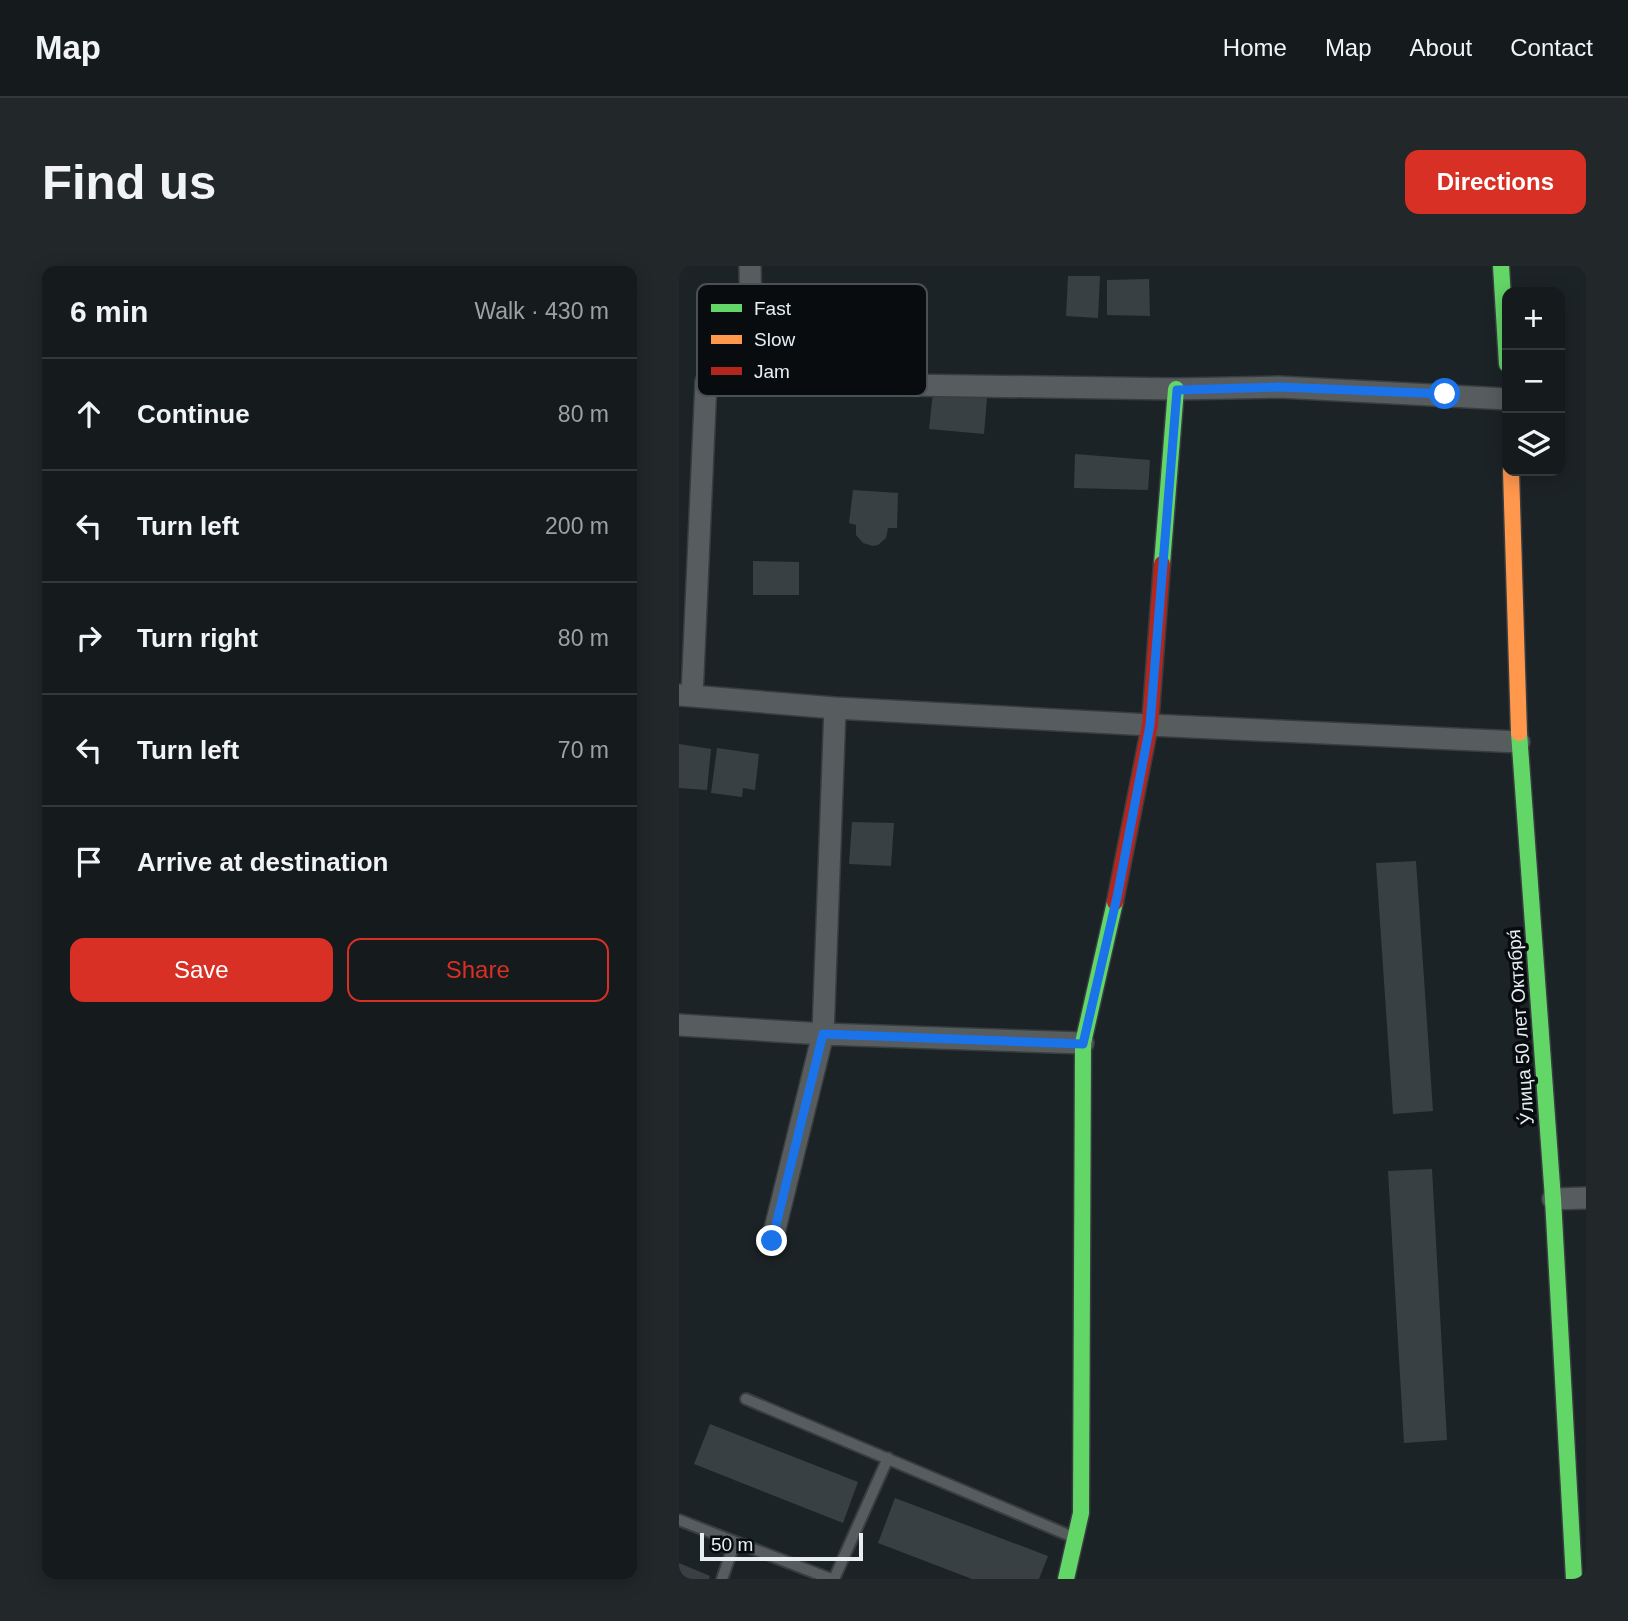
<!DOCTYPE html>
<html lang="en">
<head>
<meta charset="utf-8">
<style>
  :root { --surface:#151a1c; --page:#222729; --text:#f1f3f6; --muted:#9da1a3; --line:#34383b; --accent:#d93025 }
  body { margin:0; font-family:Helvetica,sans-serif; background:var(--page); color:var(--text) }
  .controls { position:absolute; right:21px; top:21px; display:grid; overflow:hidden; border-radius:14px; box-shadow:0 4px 18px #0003 }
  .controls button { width:63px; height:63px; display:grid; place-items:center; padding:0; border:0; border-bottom:2px solid var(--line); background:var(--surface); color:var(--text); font:35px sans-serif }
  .scale { position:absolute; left:21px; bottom:18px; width:163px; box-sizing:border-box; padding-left:7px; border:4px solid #e7eef2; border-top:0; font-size:19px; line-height:24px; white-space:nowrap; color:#e7eef2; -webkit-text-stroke:5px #080c0f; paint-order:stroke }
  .stop { position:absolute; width:21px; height:21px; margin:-16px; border:5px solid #1a73e8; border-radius:50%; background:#fff }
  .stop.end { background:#1a73e8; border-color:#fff; box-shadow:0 2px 7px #0008 }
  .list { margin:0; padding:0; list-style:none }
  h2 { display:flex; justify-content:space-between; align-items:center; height:91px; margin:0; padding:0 28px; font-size:30px }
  h2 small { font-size:23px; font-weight:400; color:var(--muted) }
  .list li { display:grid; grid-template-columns:46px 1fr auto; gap:21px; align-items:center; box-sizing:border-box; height:112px; padding:0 28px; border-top:2px solid var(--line) }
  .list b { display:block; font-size:26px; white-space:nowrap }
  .list em { font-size:23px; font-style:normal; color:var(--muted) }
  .actions { display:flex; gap:14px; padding:21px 28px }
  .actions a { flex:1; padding:16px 0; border:2px solid var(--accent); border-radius:14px; text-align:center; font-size:24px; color:var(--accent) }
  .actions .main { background:var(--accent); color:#fff }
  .icon { flex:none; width:38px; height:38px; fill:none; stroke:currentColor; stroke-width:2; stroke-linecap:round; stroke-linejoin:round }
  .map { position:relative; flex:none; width:907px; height:1313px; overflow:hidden; border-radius:14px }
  header { display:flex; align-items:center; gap:42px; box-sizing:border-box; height:98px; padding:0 35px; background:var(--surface); border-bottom:2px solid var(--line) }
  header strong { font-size:33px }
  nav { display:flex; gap:38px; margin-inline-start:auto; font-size:24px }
  .intro { display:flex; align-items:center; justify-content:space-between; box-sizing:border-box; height:168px; padding:0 42px }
  h1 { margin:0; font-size:49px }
  .button { padding:18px 32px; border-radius:14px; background:var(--accent); color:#fff; font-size:24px; font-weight:700 }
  main { display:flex; gap:42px; padding:0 42px }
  aside { flex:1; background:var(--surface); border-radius:14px; box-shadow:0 4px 18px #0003 }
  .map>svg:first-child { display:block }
  .building { fill:#384044 }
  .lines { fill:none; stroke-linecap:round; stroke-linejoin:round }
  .lane-casing { stroke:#383d3f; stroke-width:14 }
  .street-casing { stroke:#383d3f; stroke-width:24 }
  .fast-casing { stroke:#383d3f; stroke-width:19 }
  .slow-casing { stroke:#383d3f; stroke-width:19 }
  .jam-casing { stroke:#383d3f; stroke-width:19 }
  .lane { stroke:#575c5e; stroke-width:10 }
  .street { stroke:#575c5e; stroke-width:21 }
  .fast { stroke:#63d668; stroke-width:16 }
  .slow { stroke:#ff974d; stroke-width:16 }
  .jam { stroke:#b3261e; stroke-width:16 }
  .route { stroke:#1a73e8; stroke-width:9 }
  .labels { text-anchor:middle; stroke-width:7; stroke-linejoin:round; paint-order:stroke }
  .street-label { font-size:19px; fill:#e7eef2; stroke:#080c0f }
  .key { fill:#080c0f; stroke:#4b5053; stroke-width:2 }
  .key-label { font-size:19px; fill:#e7eef2 }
</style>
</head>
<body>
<header>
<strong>Map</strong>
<nav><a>Home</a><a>Map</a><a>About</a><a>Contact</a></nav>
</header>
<div class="intro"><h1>Find us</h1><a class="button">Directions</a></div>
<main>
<aside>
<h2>6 min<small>Walk · 430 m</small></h2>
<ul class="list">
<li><svg class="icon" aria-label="ahead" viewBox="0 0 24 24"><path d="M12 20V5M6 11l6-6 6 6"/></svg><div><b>Continue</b></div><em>80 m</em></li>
<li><svg class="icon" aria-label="left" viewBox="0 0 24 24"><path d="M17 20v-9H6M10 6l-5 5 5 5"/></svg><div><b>Turn left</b></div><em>200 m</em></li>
<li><svg class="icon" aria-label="right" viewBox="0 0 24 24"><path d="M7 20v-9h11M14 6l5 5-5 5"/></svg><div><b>Turn right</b></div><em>80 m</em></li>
<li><svg class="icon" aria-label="left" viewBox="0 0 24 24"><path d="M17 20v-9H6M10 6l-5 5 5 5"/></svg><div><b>Turn left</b></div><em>70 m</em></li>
<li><svg class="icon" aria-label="arrive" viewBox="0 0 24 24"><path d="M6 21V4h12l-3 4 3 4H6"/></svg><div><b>Arrive at destination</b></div></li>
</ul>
<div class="actions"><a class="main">Save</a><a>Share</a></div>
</aside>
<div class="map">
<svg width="907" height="1313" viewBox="0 0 907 1313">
  <rect width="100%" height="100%" fill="#1c2326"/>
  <path class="building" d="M389 10H421L419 52 387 50Z
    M470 13 471 50 428 49V14Z
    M254 126 308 132 305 168 250 163Z
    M396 188 471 194 469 224 395 222Z
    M174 224 219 227 218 262H209L207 272 199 279 194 280 184 277 177 269V259L170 257Z
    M74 295 120 296V329H74Z
    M0 478 32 483 28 524 0 522Z
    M38 482 80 488 76 524 64 522 63 531 32 527Z
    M173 556 215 557 212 600 170 598Z
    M737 595 754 845 714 848 697 597Z
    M753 903 768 1174 725 1177 709 905Z
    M31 1158 179 1216 164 1257 15 1198Z
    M216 1232 369 1290 360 1313H293L199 1277Z
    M0 1297 31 1310 30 1313H0Z"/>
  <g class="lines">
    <defs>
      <path id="lane" d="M67 1133 394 1271
        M0 1254 152 1313
        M43 1313 56 1276
        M155 1313 209 1192"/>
      <path id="street" d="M71 0 73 116
        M0 429 156 442 471 459 840 476
        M13 430 27 116 497 123 600 121 828 133
        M0 759 144 768 404 777
        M874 933 907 932
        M93 975 144 768 156 442"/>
      <path id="fast" d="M822 0 828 98
        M483 298 497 123
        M840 467 874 933 895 1313
        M387 1313 402 1247 404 777 436 636"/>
      <path id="slow" d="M832 205 840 467"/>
      <path id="jam" d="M436 636 471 459 483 298"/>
    </defs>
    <use href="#lane" class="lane-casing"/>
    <use href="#street" class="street-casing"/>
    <use href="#fast" class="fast-casing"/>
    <use href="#slow" class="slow-casing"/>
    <use href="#jam" class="jam-casing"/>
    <use href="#lane" class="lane"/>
    <use href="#street" class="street"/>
    <use href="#fast" class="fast"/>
    <use href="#slow" class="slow"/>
    <use href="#jam" class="jam"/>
  </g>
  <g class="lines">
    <path class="route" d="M93 975 144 768 404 778 438 631 471 459 498 124 600 121 766 128"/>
  </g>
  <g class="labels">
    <g class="street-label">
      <text transform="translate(841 761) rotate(-94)" y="7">У́лица 50 лет Октября́</text>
    </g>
  </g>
  <rect x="18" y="18" width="230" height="112" rx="10" class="key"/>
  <rect x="32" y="38" width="31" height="8" fill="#63d668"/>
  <rect x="32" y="69" width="31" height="9" fill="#ff974d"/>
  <rect x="32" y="101" width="31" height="8" fill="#b3261e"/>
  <g class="key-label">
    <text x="75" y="49">Fast</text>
    <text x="75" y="80">Slow</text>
    <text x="75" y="112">Jam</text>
  </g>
</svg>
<div class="controls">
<button>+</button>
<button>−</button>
<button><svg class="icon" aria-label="layers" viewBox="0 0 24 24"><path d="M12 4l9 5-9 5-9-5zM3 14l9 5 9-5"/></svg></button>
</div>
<div class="scale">50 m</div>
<div class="stop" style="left:766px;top:128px"></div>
<div class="stop end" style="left:93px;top:975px"></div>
</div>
</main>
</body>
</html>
